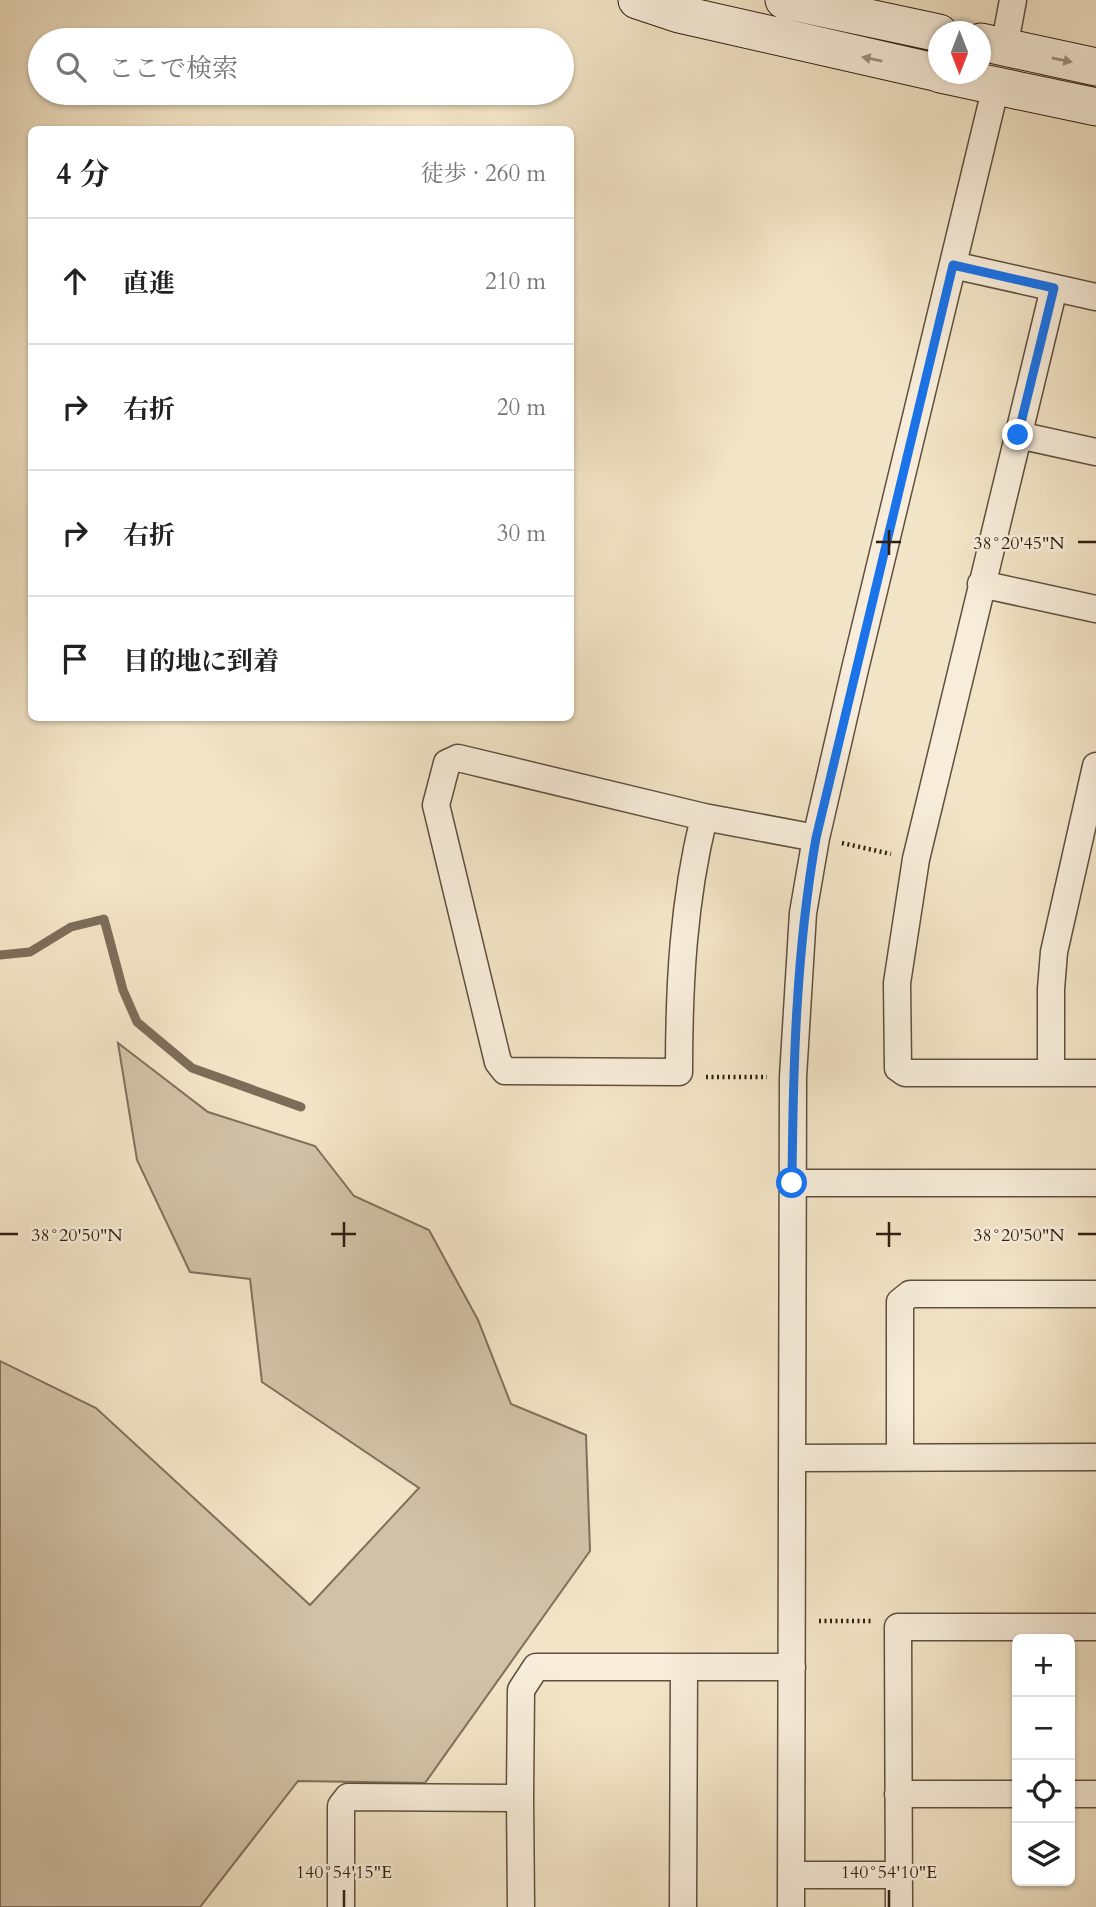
<!DOCTYPE html>
<html lang="ja">
<head>
<meta charset="utf-8">
<style>
  :root { --surface:#fff; --page:#f6f6f6; --text:#222; --muted:#767676; --line:#e0e0e0 }
  body { margin:0; font-family:Cardo,"Noto Serif JP",serif; background:var(--page); color:var(--text) }
  .controls { position:absolute; right:21px; bottom:21px; display:grid; overflow:hidden; border-radius:10px; box-shadow:0 2px 5px #0004 }
  .controls button { width:63px; height:63px; display:grid; place-items:center; padding:0; border:0; border-bottom:2px solid var(--line); background:var(--surface); color:var(--text); font:35px sans-serif }
  .compass { position:absolute; left:928px; top:21px; width:63px; height:63px; border-radius:50%; background:var(--surface); box-shadow:0 2px 5px #0004; rotate:180deg }
  .stop { position:absolute; width:21px; height:21px; margin:-16px; border:5px solid #1a73e8; border-radius:50%; background:#fff }
  .stop.end { background:#1a73e8; border-color:#fff; box-shadow:0 2px 7px #0008 }
  .list { margin:0; padding:0; list-style:none }
  h2 { display:flex; justify-content:space-between; align-items:center; height:91px; margin:0; padding:0 28px; font-size:30px }
  h2 small { font-size:23px; font-weight:400; color:var(--muted) }
  .list li { display:grid; grid-template-columns:46px 1fr auto; gap:21px; align-items:center; box-sizing:border-box; height:126px; padding:0 28px; border-top:2px solid var(--line) }
  .list b { display:block; font-size:26px; white-space:nowrap }
  .list em { font-size:23px; font-style:normal; color:var(--muted) }
  .icon { flex:none; width:38px; height:38px; fill:none; stroke:currentColor; stroke-width:2; stroke-linecap:round; stroke-linejoin:round }
  .map { position:relative; flex:none; width:1096px; height:1907px; overflow:hidden }
  .search { position:absolute; background:var(--surface); box-shadow:0 2px 5px #0004; left:28px; top:28px; width:546px; height:77px; display:flex; align-items:center; gap:18px; box-sizing:border-box; padding:0 24px; border-radius:38px; color:var(--muted); font-size:26px }
  .panel { position:absolute; background:var(--surface); box-shadow:0 2px 5px #0004; left:28px; top:126px; width:546px; height:595px; border-radius:10px }
  .map>svg:first-child { display:block }
  .green { fill:#d1c2a7; stroke:#80705b; stroke-width:2 }
  .lines { fill:none; stroke-linecap:round; stroke-linejoin:round }
  .stream { stroke:#7d6d58; stroke-width:9 }
  .street-casing { stroke:#60503d; stroke-width:29 }
  .secondary-casing { stroke:#301e0f; stroke-width:39 }
  .path { stroke:#301e0f; stroke-width:4.5; stroke-dasharray:2 3.5; stroke-linecap:butt }
  .street { stroke:#f7edda; stroke-width:26 }
  .secondary { stroke:#f7edda; stroke-width:37 }
  .oneway { fill:#9d907f }
  .route { stroke:#1a73e8; stroke-width:9 }
  .ticks { fill:none; stroke:#301e0f; stroke-width:2.5 }
  .ticks-label { font-size:18px; text-anchor:middle; fill:#301e0f; stroke:#f7edda; stroke-width:5; stroke-linejoin:round; paint-order:stroke }
</style>
</head>
<body>
<div class="map">
<svg width="1096" height="1907" viewBox="0 0 1096 1907">
  <rect width="100%" height="100%" fill="#f2e4c6"/>
  <filter id="stains"><feTurbulence type="fractalNoise" baseFrequency=".00286" numOctaves="4"/><feColorMatrix values="0 0 0 0 .2 0 0 0 0 .09 0 0 0 0 .02 0 0 0 .5 -.17"/></filter>
  <radialGradient id="worn" r=".72"><stop offset=".6" stop-color="#630" stop-opacity="0"/><stop offset="1" stop-color="#630" stop-opacity=".3"/></radialGradient>
  <path class="green" d="M118 1043 208 1112 315 1146 354 1196 429 1230 478 1320 511 1404 586 1435 590 1551 425 1783 298 1781 200 1907H0V1361L96 1408 310 1605 419 1488 262 1382 250 1279 190 1272 137 1160Z"/>
  <g class="lines">
    <path class="stream" d="M0 955 30 952 71 927 104 919 123 990 137 1022 192 1068 301 1107"/>
    <defs>
      <path id="street" d="M1004 48 1013 0
        M953 265 1096 297
        M1054 288 916 859 897 983 898 1068 905 1073H1096
        M1018 435 1096 452
        M981 584 1096 609
        M704 817C683 903 679 985 679 1072L505 1071 498 1062 436 805 447 763 458 758 704 817 816 838
        M1051 1073V989L1054 952 1096 766
        M792 1183H1096
        M900 1457V1302L910 1294H1096
        M792 1458 1096 1457
        M898 1794H1017
        M1070 1794H1096
        M520 1798 521 1907
        M791 1875H899
        M341 1907V1806L348 1797 520 1798 521 1690 536 1667H792
        M683 1907 684 1667
        M791 1907 793 1077 803 913 816 838 855 669 996 86
        M899 1907 898 1627H1096"/>
      <path id="secondary" d="M637 0 679 14 939 73
        M784 0 939 33
        M981 42 1096 67
        M940 74 1096 107"/>
    </defs>
    <use href="#street" class="street-casing"/>
    <use href="#secondary" class="secondary-casing"/>
    <path class="path" d="M842 843 891 854
      M706 1077H767
      M819 1621H873"/>
    <use href="#street" class="street"/>
    <use href="#secondary" class="secondary"/>
  </g>
  <defs><path id="oneway-solid" d="M-6-.8H1V-3.2L6.5 0L1 3.2V.8H-6Z" transform="scale(1.75)"/></defs>
  <g class="oneway">
    <use href="#oneway-solid" transform="translate(872 59) rotate(-168)"/>
    <use href="#oneway-solid" transform="translate(1062 60) rotate(12)"/>
  </g>
  <g class="lines">
    <path class="route" d="M792 1183C793 1066 796 953 816 838L953 265 1054 288 1018 435"/>
  </g>
  <path class="ticks" d="M889 530V555M876 542H901M1078 542H1096M344 1222V1247M889 1222V1247M0 1234H18M331 1234H356M876 1234H901M1078 1234H1096M344 1890V1907M889 1890V1907"/>
  <g class="ticks-label">
    <text x="1019" y="549">38°20'45"N</text>
    <text x="77" y="1241">38°20'50"N</text>
    <text x="1019" y="1241">38°20'50"N</text>
    <text x="344" y="1878">140°54'15"E</text>
    <text x="889" y="1878">140°54'10"E</text>
  </g>
  <rect width="100%" height="100%" filter="url(#stains)"/>
  <rect width="100%" height="100%" fill="url(#worn)"/>
</svg>
<div class="controls">
<button>+</button>
<button>−</button>
<button><svg class="icon" aria-label="locate" viewBox="0 0 24 24"><circle cx="12" cy="12" r="6"/><path d="M12 2v4M12 18v4M2 12h4M18 12h4"/></svg></button>
<button><svg class="icon" aria-label="layers" viewBox="0 0 24 24"><path d="M12 4l9 5-9 5-9-5zM3 14l9 5 9-5"/></svg></button>
</div>
<svg class="compass" viewBox="-18 -18 36 36"><path d="M0-13l5 13h-10z" fill="#e53935"/><path d="M0 13l5-13h-10z" fill="#767676"/></svg>
<div class="stop" style="left:792px;top:1183px"></div>
<div class="stop end" style="left:1018px;top:435px"></div>
<div class="search"><svg class="icon" aria-label="search" viewBox="0 0 24 24"><circle cx="10" cy="10" r="6"/><path d="M15 15l6 6"/></svg>ここで検索</div>
<section class="panel">
<h2>4 分<small>徒歩 · 260 m</small></h2>
<ul class="list">
<li><svg class="icon" aria-label="ahead" viewBox="0 0 24 24"><path d="M12 20V5M6 11l6-6 6 6"/></svg><div><b>直進</b></div><em>210 m</em></li>
<li><svg class="icon" aria-label="right" viewBox="0 0 24 24"><path d="M7 20v-9h11M14 6l5 5-5 5"/></svg><div><b>右折</b></div><em>20 m</em></li>
<li><svg class="icon" aria-label="right" viewBox="0 0 24 24"><path d="M7 20v-9h11M14 6l5 5-5 5"/></svg><div><b>右折</b></div><em>30 m</em></li>
<li><svg class="icon" aria-label="arrive" viewBox="0 0 24 24"><path d="M6 21V4h12l-3 4 3 4H6"/></svg><div><b>目的地に到着</b></div></li>
</ul>
</section>
</div>
</body>
</html>
